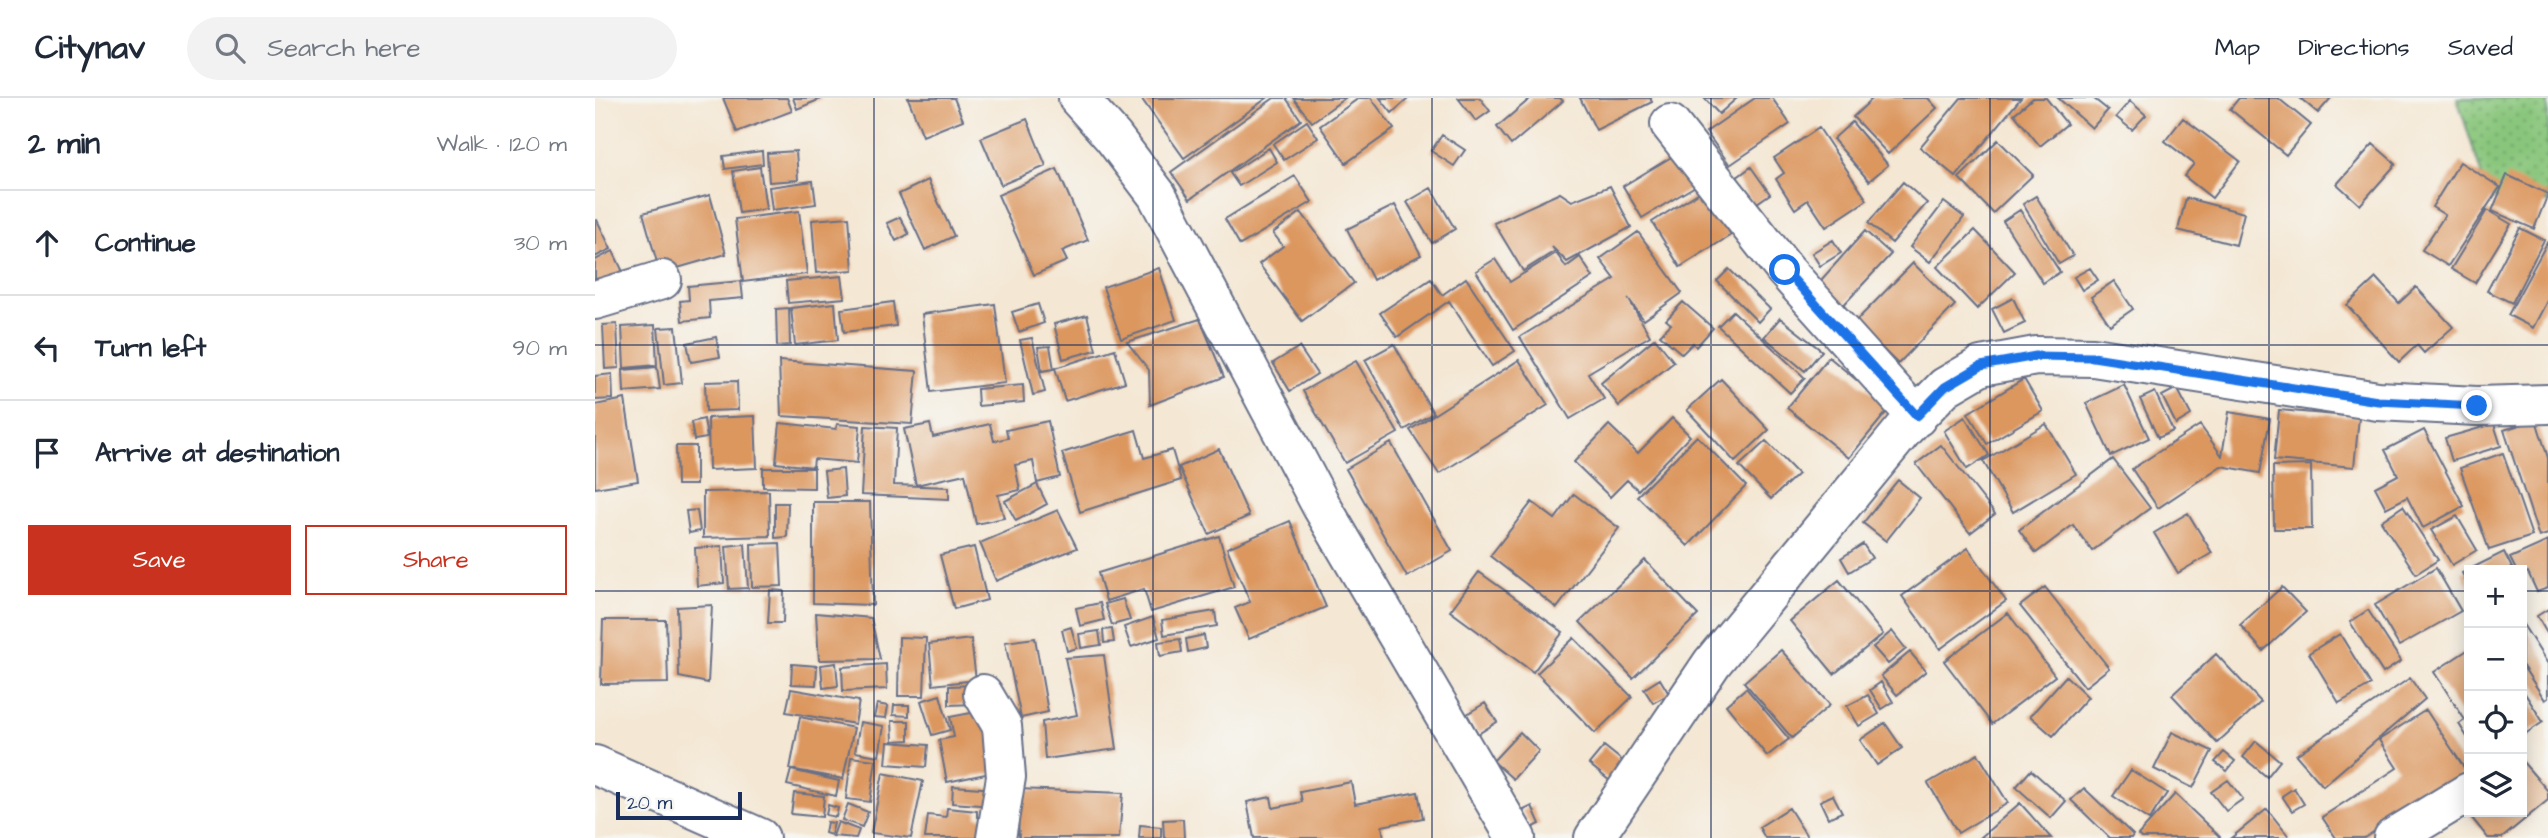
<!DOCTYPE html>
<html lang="en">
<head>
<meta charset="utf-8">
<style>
  :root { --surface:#fff; --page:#f2f2f3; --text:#1f2937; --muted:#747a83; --line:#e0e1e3; --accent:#c8321e }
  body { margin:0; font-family:"Architects Daughter",sans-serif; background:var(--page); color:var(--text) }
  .controls { position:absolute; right:21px; bottom:21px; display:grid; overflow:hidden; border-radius:0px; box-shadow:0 4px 18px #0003 }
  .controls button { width:63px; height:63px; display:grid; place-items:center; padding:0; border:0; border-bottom:2px solid var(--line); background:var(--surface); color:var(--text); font:35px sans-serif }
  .scale { position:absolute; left:21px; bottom:18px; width:126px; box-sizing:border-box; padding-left:7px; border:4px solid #1b2f5e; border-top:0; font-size:19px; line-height:24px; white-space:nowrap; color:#1b2f5e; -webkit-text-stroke:5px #f6f6f2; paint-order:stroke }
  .stop { position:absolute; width:21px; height:21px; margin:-16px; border:5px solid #1a73e8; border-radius:50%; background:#fff }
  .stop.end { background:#1a73e8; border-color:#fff; box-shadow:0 2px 7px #0008 }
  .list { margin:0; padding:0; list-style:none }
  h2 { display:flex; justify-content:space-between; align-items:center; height:91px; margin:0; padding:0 28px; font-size:30px }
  h2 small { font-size:23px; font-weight:400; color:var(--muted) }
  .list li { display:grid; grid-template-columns:46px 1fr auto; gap:21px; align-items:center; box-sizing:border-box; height:105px; padding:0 28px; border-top:2px solid var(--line) }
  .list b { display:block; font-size:26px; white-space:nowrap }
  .list em { font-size:23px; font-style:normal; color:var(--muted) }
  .actions { display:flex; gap:14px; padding:21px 28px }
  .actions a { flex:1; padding:16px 0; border:2px solid var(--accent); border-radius:0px; text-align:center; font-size:24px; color:var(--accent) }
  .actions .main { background:var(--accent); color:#fff }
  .icon { flex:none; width:38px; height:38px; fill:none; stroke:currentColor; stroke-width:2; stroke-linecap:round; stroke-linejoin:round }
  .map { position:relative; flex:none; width:1953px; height:740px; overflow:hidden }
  header { display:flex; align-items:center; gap:42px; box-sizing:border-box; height:98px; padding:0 35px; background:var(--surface); border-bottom:2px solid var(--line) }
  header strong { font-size:33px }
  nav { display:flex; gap:38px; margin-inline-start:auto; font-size:24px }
  .search { width:490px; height:63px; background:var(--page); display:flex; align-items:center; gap:18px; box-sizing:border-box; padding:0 24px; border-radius:38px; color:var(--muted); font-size:26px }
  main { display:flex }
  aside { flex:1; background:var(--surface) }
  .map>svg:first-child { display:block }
  .grass { fill:url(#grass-dots); stroke:#527a6d; stroke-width:2 }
  .building { fill:#dc975f }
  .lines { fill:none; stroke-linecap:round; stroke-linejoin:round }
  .minor-casing { stroke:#676f87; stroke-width:42 }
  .minor { stroke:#fff; stroke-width:38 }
  .route { stroke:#1a73e8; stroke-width:9 }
  .grid { fill:none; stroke:#1b2f5e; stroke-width:2; stroke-opacity:0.55 }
</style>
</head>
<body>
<header>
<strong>Citynav</strong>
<div class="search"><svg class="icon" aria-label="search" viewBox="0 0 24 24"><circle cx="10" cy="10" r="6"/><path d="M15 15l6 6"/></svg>Search here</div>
<nav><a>Map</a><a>Directions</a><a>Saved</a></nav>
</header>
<main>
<aside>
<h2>2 min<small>Walk · 120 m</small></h2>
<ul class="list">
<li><svg class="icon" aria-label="ahead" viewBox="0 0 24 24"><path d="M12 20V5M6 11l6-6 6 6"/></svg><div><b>Continue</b></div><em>30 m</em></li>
<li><svg class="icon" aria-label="left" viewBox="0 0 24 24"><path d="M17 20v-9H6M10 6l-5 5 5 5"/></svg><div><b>Turn left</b></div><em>90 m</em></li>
<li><svg class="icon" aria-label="arrive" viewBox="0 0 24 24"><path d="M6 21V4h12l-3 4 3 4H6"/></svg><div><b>Arrive at destination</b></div></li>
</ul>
<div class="actions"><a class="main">Save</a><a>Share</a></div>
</aside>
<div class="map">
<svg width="1953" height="740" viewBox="0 0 1953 740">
  <defs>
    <pattern id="grass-dots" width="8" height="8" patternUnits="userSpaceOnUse" patternTransform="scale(1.75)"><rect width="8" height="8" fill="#89c67c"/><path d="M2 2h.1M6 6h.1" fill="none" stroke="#6fa169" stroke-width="1.8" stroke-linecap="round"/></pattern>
  </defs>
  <rect width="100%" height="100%" fill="#f6f6f2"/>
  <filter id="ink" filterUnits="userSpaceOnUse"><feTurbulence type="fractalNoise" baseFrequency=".0143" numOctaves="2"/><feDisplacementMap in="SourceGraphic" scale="14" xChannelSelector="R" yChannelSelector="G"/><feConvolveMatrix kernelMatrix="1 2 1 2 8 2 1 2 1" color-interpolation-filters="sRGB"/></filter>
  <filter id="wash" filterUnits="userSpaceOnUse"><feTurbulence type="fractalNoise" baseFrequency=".00686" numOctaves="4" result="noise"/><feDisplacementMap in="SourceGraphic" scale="28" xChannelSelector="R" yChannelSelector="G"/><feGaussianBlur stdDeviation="1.57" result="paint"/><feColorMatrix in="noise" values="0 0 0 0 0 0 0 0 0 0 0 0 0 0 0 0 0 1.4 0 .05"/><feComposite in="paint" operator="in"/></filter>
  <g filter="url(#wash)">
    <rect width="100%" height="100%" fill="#f4e7d3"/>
    <path class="grass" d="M1862 0H1953V105L1894 100Z"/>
    <g id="blocks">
      <path class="building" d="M128 0H192L197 13 142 34Z
        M198 0H228L202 11Z
        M313 0H359L368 22 328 38Z
        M546 0H672L589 60Z
        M679 0H691L706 22 595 101 576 74Z
        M698 0H750L717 24Z
        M764 0H776L799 31 751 65 725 28Z
        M785 0H814L797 15Z
        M863 0H885L895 13 881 23Z
        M936 0H965L968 3 916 47 902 29Z
        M985 0H1055L1057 4 1001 32Z
        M1109 0H1142L1124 16Z
        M1160 0H1177L1195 26 1135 67 1111 34Z
        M1278 0H1333L1342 10 1293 56 1258 19Z
        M1366 0H1426L1361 79 1325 49Z
        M1438 0H1451L1472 26 1445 48 1419 16Z
        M1463 0H1498L1513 12 1497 30Z
        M1644 0H1683L1716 27 1691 57 1635 11Z
        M1705 0H1736L1723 15Z
        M1535 3 1551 17 1537 32 1521 19Z
        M1588 20 1645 63 1617 100 1589 78 1599 66 1570 43Z
        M432 21 451 68 406 87 386 40Z
        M712 23 723 40 689 62 678 46Z
        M1257 24 1293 67 1274 83 1238 41Z
        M1224 30 1272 102 1231 129 1213 102 1200 111 1181 81 1189 75 1179 60Z
        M847 37 870 52 859 68 836 53Z
        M1403 42 1438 77 1398 115 1364 80Z
        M1778 46 1801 66 1765 107 1742 86Z
        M674 50 682 64 644 88 635 75Z
        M1088 52 1107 84 1047 120 1028 88Z
        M167 53 168 66 130 71 128 58Z
        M201 53 203 82 174 84 172 55Z
        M1865 64 1905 89 1853 168 1827 152 1850 117 1837 109Z
        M165 69 171 111 144 115 138 73Z
        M1156 69 1175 96 1159 107 1141 80Z
        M462 71 493 142 467 153 472 163 439 177 403 97Z
        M1912 77 1953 96 1939 131 1897 113Z
        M700 78 717 104 645 147 630 121Z
        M333 82 359 138 330 152 304 96Z
        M218 83 221 106 177 112 174 89Z
        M1308 84 1332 105 1297 145 1273 125Z
        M1015 88 1036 129 972 164 957 149 960 153 928 173 899 125 965 95 977 103Z
        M836 90 860 131 837 145 812 104Z
        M1108 92 1136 137 1085 169 1057 124Z
        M115 97 131 156 65 175 48 115Z
        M1441 98 1478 158 1464 166 1428 106Z
        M1591 100 1649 115 1641 147 1583 132Z
        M1349 104 1369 119 1335 164 1315 149Z
        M800 107 826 157 778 182 752 131Z
        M1425 112 1465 174 1448 185 1408 123Z
        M1892 112 1916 126 1880 185 1856 171Z
        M204 113 212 176 148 184 140 121Z
        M706 114 759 185 707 223 664 166 688 148 678 135Z
        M254 119 258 172 221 175 217 122Z
        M305 119 314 136 301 143 292 125Z
        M2 122 16 151 0 159V123Z
        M1925 130 1949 142 1917 205 1892 193Z
        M1380 132 1420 174 1382 211 1342 169Z
        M1270 133 1296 156 1243 213 1218 191Z
        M1043 134 1087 195 1049 222 1033 200 1055 238 993 275 1009 301 975 321 925 239 1020 181 1005 161Z
        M1238 142 1246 155 1225 168 1217 155Z
        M1953 143V201L1938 230 1913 217Z
        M18 153 29 176 0 190V162Z
        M961 155 971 169 985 159 998 179 918 232 881 173 900 161 915 184Z
        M1318 165 1360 207 1303 266 1260 224Z
        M564 170 581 222 526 241 508 189Z
        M1495 170 1503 182 1487 192 1479 179Z
        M1134 171 1175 211 1163 224 1122 183Z
        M247 178 250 200 193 205 191 183Z
        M871 180 920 253 897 268 854 203 802 239 785 215 836 181 847 197Z
        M1781 180 1804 205 1821 189 1858 229 1829 255 1822 247 1804 264 1752 207Z
        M146 183 148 200 114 203 115 220 87 223 85 203 94 202 93 188Z
        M1519 183 1538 211 1515 227 1496 199Z
        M1418 200 1430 225 1409 235 1397 211Z
        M298 204 301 228 249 234 246 211Z
        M1088 204 1118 230 1101 249 1098 245 1087 256 1065 237 1076 226 1071 222Z
        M240 205 243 242 200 247 196 210Z
        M400 206 410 285 336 294 327 216Z
        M443 206 449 225 424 234 417 214Z
        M194 210 195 247 182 248 181 211Z
        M1138 213 1210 280 1195 295 1123 228Z
        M492 217 501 252 468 261 459 226Z
        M1185 220 1227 253 1210 273 1169 239Z
        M605 221 629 279 555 307 554 272 532 244Z
        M22 226 24 270 10 271 8 227Z
        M60 227 62 267 29 270 27 229Z
        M81 229 87 285 69 287 63 230Z
        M121 239 125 259 96 264 92 245Z
        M437 240 450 294 438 297 425 242Z
        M1060 240 1079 264 1024 308 1006 285Z
        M799 246 838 315 809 332 770 262Z
        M455 248 459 271 447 273 443 249Z
        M704 249 722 276 695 293 678 265Z
        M520 251 530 284 470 303 460 270Z
        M1234 259 1295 310 1254 360 1192 310Z
        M924 262 953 307 844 376 815 332Z
        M184 263 322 273 317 326 186 318Z
        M761 263 803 335 750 365 708 293Z
        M62 269 65 291 29 294 28 272Z
        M17 276 18 301 0 302V278Z
        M1126 281 1174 332 1140 364 1092 312Z
        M1429 281 1448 313 1392 346 1373 315Z
        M142 283 143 312 111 313 110 284Z
        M428 287 429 304 383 308 382 291Z
        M1529 287 1554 340 1516 358 1491 305Z
        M1582 290 1596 317 1581 326 1567 298Z
        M1560 294 1578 333 1563 340 1545 301Z
        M30 301 43 383 0 390V307Z
        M1684 312 1764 319 1759 369 1679 362Z
        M1634 314 1675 321 1665 375 1626 368 1563 410 1537 371 1605 327 1627 358Z
        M160 318 162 370 114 372 113 320Z
        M1370 319 1394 357 1372 371 1349 333Z
        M1077 320 1095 338 1043 392 1032 382 1015 399 979 364 1014 327 1043 355Z
        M109 321 112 340 99 342 96 324Z
        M1941 322 1953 360V436L1944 439 1909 332Z
        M453 323 465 379 442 385 438 363 420 367 425 392 403 397 409 420 381 426 370 376 321 387 309 331 335 326 338 339 395 326 399 343 413 340 411 332Z
        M185 325 241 331 242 326 265 328 262 365 219 361 218 369 181 365Z
        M1451 326 1481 376 1418 414 1388 363Z
        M1899 326 1906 348 1857 363 1850 340Z
        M270 328 302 330 299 387 354 389V401L266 397Z
        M541 332 549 360 577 352 586 382 485 414 467 355Z
        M1829 332 1869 408 1828 430 1812 399 1791 410 1780 389 1803 377 1790 352Z
        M1102 338 1151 388 1093 448 1042 398Z
        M1171 343 1203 376 1176 401 1144 368Z
        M796 345 857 453 812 479 751 371Z
        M1346 347 1400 416 1375 435 1321 366Z
        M81 348H101V387H82Z
        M624 351 654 418 614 436 584 369Z
        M1908 355 1937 438 1894 452 1865 370Z
        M1518 361 1555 410 1497 453 1478 427 1441 455 1424 432Z
        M1716 367 1717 431H1679L1678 368Z
        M168 370H219V390L168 389Z
        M248 371 250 398 232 400 229 373Z
        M1303 382 1325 400 1291 443 1268 425Z
        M442 386 452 406 421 423 410 403Z
        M174 393 175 438 108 440V394Z
        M979 396 1024 430 962 510 895 458 937 404 960 421Z
        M218 404H275L278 507 218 505Z
        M180 405H193L192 439 180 440Z
        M1808 408 1843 462 1821 476 1786 423Z
        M102 412 105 433 94 435 91 413Z
        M463 412 482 450 401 483 385 445Z
        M1593 415 1617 455 1583 475 1559 435Z
        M1862 418 1882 452 1857 467 1836 432Z
        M695 423 731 509 654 541 640 510 655 504 632 450Z
        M624 438 639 489 556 514 549 491 511 503 503 475Z
        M1953 443V490L1942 494 1933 474 1927 477V472H1921L1915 460Z
        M185 445 187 488 157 489 156 446Z
        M150 446 153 490 134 491 131 448Z
        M1268 446 1277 460 1254 474 1246 460Z
        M127 448 129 485 102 488 100 450Z
        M379 449 392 502 359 511 345 457Z
        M1373 450 1411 503 1345 551 1307 498Z
        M1909 454 1918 472H1874V489L1867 475Z
        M1050 462 1103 517 1038 580 985 524Z
        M1841 470 1866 513 1804 548 1780 507Z
        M884 474 968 534 938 574 855 513Z
        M1244 482 1288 536 1239 576 1195 523Z
        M1450 489 1514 570 1490 589 1425 508Z
        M1687 489 1711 514 1668 553 1645 527Z
        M175 492 189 493 188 525H173Z
        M528 501 535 522 517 527 510 506Z
        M505 505 509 522 485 528 481 510Z
        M117 507 113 585 84 579 82 509Z
        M1953 511V537L1942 518Z
        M1773 512 1806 563 1788 575 1755 524Z
        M620 513 622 528 569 537 567 522Z
        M221 515 276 520 285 561 224 562Z
        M1413 515 1460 578 1397 626 1349 563Z
        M558 519 564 540 536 549 529 529Z
        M8 522H71L73 585 6 586Z
        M1927 525 1953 566V600L1950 602 1927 567Z
        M476 529 482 550 472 553 467 532Z
        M517 531 519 544 509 545 508 532Z
        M504 533 506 547 486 550 484 536Z
        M1297 533 1311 551 1293 566 1278 549Z
        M1745 536 1776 587 1744 605 1714 555Z
        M609 537 611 550 593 554 591 541Z
        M304 539 331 540 329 598H303Z
        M440 540 453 614 426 620 410 544Z
        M979 540 1037 599 1000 635 942 575Z
        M376 541 381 582 338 587 334 546Z
        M585 541 587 554 565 558 563 544Z
        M1874 551V642L1864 626 1870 622 1839 574Z
        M1186 552 1235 607 1197 640 1149 584Z
        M1315 554 1331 573 1302 597 1286 578Z
        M1621 556 1666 604 1622 645 1577 597Z
        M509 557 522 651 450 661 447 624 482 617 470 560Z
        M241 565 243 588 228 590 226 567Z
        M197 566 222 568 221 587 196 586Z
        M291 566 292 591 248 593 247 569Z
        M1471 578 1493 599 1458 638 1435 618Z
        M1815 580 1830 601 1728 688 1701 657Z
        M1065 581 1074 596 1058 605 1049 591Z
        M1286 584 1298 604 1287 611 1275 592Z
        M380 587V606L354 607V588Z
        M1151 590 1194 641 1172 658 1131 607Z
        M196 591 264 603 260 626 191 614Z
        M1927 591 1948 624 1927 638Z
        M345 597 355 632 337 637 326 603Z
        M1273 597 1284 616 1264 628 1252 608Z
        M890 605 902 624 883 636 872 616Z
        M282 606 293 608 291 620 279 619Z
        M299 607H314V618L298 617Z
        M397 611 410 672 352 684 344 642 359 639 355 619Z
        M1831 612 1872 674 1769 740H1741L1727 719 1802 670 1784 642Z
        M205 619 259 630 248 681 195 671Z
        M297 623H314V642L298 643Z
        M265 624 289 628 284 658 260 654Z
        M1290 625 1307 650 1282 667 1265 642Z
        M925 634 944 653 918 681 898 663Z
        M1577 634 1617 653 1598 690 1559 671Z
        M1661 643 1685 663 1672 679 1648 659Z
        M293 644 333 647 331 669 291 666Z
        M1009 648 1030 665 1015 683 994 666Z
        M1629 654 1640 663 1632 673 1620 664Z
        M1383 656 1413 705 1363 735 1333 685Z
        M256 659 281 662 275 704 251 701Z
        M1927 663 1953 693V702L1907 740H1893L1868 709 1874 714H1927Z
        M196 672 244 683 241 698 192 687Z
        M1436 672 1471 703 1456 720 1421 689Z
        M1536 672 1572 695 1554 722 1518 698Z
        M288 675 328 683 316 740 276 735Z
        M1633 682 1648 701 1631 713 1616 694Z
        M756 684 760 706 823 694 828 720 787 728 789 740H659L652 704 676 699 678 710 707 704 705 694Z
        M358 688 401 691 399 708 357 705Z
        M1489 690 1538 737 1536 740H1515L1476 702Z
        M1699 690 1709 706 1697 713 1687 698Z
        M422 691 528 695 524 740H424Z
        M199 695 229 698 227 719 196 716Z
        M1580 696 1625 739 1624 740H1546L1543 737Z
        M1238 697 1247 714 1233 720 1225 703Z
        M1425 705 1456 740H1385Z
        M253 706 273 714 267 729 247 722Z
        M233 707 243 710 241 719 231 717Z
        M937 708 945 726 937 730 927 713Z
        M352 710 382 713V719L389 720 386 740H330L333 717 351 719Z
        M1194 710 1213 740H1170L1164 729Z
        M1672 711 1695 740H1636Z
        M588 721 589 740H569L568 722Z
        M232 724 239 725 236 737 230 735Z
        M243 724 264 732 261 740 238 738Z
        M545 727 566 729V740H544Z"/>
    </g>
  </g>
  <g filter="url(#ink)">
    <use href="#blocks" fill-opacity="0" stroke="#676f87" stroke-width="2"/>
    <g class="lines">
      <defs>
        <path id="minor" d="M483 0 518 39 562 97 727 409 921 740
          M1075 26 1190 172 1322 319
          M0 202 67 182
          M388 596 407 628 411 679 401 740
          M0 667 165 740
          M999 740 1117 565 1310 330 1350 289 1386 268 1441 258 1498 259 1783 303 1882 308 1953 306
          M1798 740 1874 694"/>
      </defs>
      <use href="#minor" class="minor-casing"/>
      <use href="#minor" class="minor"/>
    </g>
  </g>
  <g class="lines" filter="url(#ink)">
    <path class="route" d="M1190 172 1322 318 1350 289 1386 268 1441 258 1498 259 1783 303 1882 308"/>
  </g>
  <path class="grid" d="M279 0V740M558 0V740M837 0V740M1116 0V740M1395 0V740M1674 0V740M0 247H1953M0 493H1874M1927 493H1953"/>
</svg>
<div class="controls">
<button>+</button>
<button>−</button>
<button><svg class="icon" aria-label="locate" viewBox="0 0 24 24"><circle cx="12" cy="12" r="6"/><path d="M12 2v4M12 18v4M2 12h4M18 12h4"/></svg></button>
<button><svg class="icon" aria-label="layers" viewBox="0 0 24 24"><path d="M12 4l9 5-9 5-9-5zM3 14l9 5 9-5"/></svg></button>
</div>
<div class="scale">20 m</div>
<div class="stop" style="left:1190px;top:172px"></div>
<div class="stop end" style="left:1882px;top:308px"></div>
</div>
</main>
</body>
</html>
